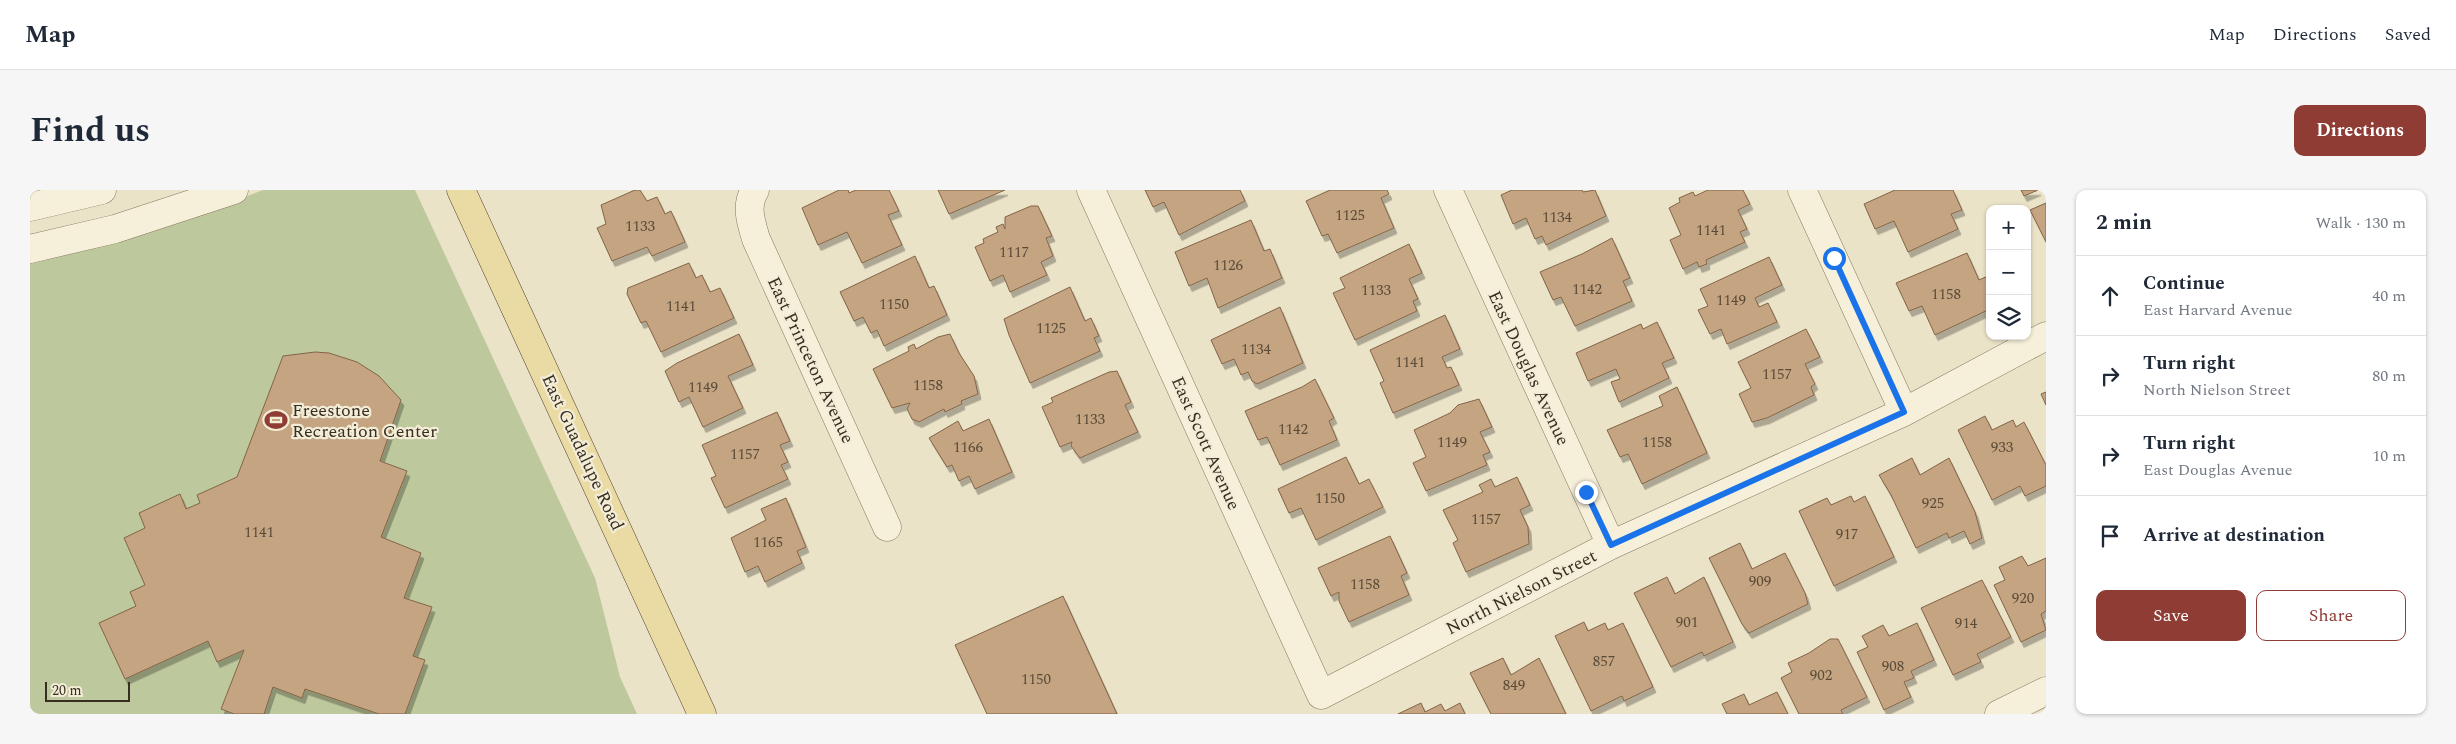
<!DOCTYPE html>
<html lang="en">
<head>
<meta charset="utf-8">
<style>
  :root { --surface:#fff; --page:#f6f6f7; --text:#1f2937; --muted:#747a83; --line:#e0e1e3; --accent:#8e3c34 }
  body { margin:0; font-family:Spectral,serif; background:var(--page); color:var(--text) }
  .controls { position:absolute; right:15px; top:15px; display:grid; overflow:hidden; border-radius:10px; box-shadow:0 1px 4px #0004 }
  .controls button { width:45px; height:45px; display:grid; place-items:center; padding:0; border:0; border-bottom:1px solid var(--line); background:var(--surface); color:var(--text); font:25px sans-serif }
  .scale { position:absolute; left:15px; bottom:12px; width:85px; box-sizing:border-box; padding-left:5px; border:2px solid #372d21; border-top:0; font-size:14px; line-height:18px; white-space:nowrap; color:#372d21; -webkit-text-stroke:4px #f3edd7; paint-order:stroke }
  .stop { position:absolute; width:15px; height:15px; margin:-11px; border:4px solid #1a73e8; border-radius:50%; background:#fff }
  .stop.end { background:#1a73e8; border-color:#fff; box-shadow:0 1px 5px #0008 }
  .list { margin:0; padding:0; list-style:none }
  h2 { display:flex; justify-content:space-between; align-items:center; height:65px; margin:0; padding:0 20px; font-size:21px }
  h2 small { font-size:16px; font-weight:400; color:var(--muted) }
  .list li { display:grid; grid-template-columns:32px 1fr auto; gap:15px; align-items:center; box-sizing:border-box; height:80px; padding:0 20px; border-top:1px solid var(--line) }
  .list b { display:block; font-size:19px; white-space:nowrap }
  .list p { margin:0; font-size:16px; white-space:nowrap; color:var(--muted) }
  .list em { font-size:16px; font-style:normal; color:var(--muted) }
  .actions { display:flex; gap:10px; padding:15px 20px }
  .actions a { flex:1; padding:11px 0; border:1px solid var(--accent); border-radius:10px; text-align:center; font-size:18px; color:var(--accent) }
  .actions .main { background:var(--accent); color:#fff }
  .icon { flex:none; width:28px; height:28px; fill:none; stroke:currentColor; stroke-width:2; stroke-linecap:round; stroke-linejoin:round }
  .map { position:relative; flex:none; width:2016px; height:524px; overflow:hidden; border-radius:10px }
  header { display:flex; align-items:center; gap:30px; box-sizing:border-box; height:70px; padding:0 25px; background:var(--surface); border-bottom:1px solid var(--line) }
  header strong { font-size:24px }
  nav { display:flex; gap:28px; margin-inline-start:auto; font-size:18px }
  .intro { display:flex; align-items:center; justify-content:space-between; box-sizing:border-box; height:120px; padding:0 30px }
  h1 { margin:0; font-size:35px }
  .button { padding:12px 22px; border-radius:10px; background:var(--accent); color:#fff; font-size:18px; font-weight:700 }
  main { display:flex; gap:30px; padding:0 30px }
  aside { flex:1; background:var(--surface); border-radius:10px; box-shadow:0 1px 4px #0004 }
  .map>svg:first-child { display:block }
  .green { fill:#bec89d }
  .building { fill:#c5a481; stroke:#826447; filter:url(#shadow) }
  .lines { fill:none; stroke-linecap:round; stroke-linejoin:round }
  .minor-casing { stroke:#85775f; stroke-width:29 }
  .major-casing { stroke:#534532; stroke-width:29 }
  .minor { stroke:#f6f0da; stroke-width:28 }
  .major { stroke:#eadba4; stroke-width:28 }
  .route { stroke:#1a73e8; stroke-width:6 }
  .labels { text-anchor:middle; stroke-width:4.5; stroke-linejoin:round; paint-order:stroke }
  .number-label { font-size:15px; fill:#5a4b39 }
  .street-label { font-size:18px; fill:#372d21; stroke:#f3edd7 }
  .poi-label { font-size:18px; fill:#372d21; stroke:#f3edd7; text-anchor:start }
</style>
</head>
<body>
<header>
<strong>Map</strong>
<nav><a>Map</a><a>Directions</a><a>Saved</a></nav>
</header>
<div class="intro"><h1>Find us</h1><a class="button">Directions</a></div>
<main>
<div class="map">
<svg width="2016" height="524" viewBox="0 0 2016 524">
  <defs>
    <filter id="shadow"><feDropShadow dx="3" dy="5.5" stdDeviation="0" flood-color="#0004"/></filter>
  </defs>
  <rect width="100%" height="100%" fill="#eae3c8"/>
  <path class="green" d="M233 0H385L565 388 590 487 607 524H0V72C81 57 157 29 233 0Z"/>
  <path class="building" d="M605 0H610L617 11 627 7 635 24 641 21 655 52 622 66 617 57 582 71 567 38 576 34 571 15Z
    M809 0H818L819 3 826 0H859L869 21 858 25 872 55 832 73 817 42 788 55 772 18Z
    M908 0H975L919 24Z
    M1115 0H1210L1215 11 1149 45 1134 12 1123 17Z
    M1300 0H1357L1359 4 1351 8 1364 38 1307 63 1298 44 1292 46 1276 11Z
    M1482 0H1552L1553 2 1565 0 1576 26 1516 55 1512 46 1505 49 1496 28 1483 34 1471 5Z
    M1678 0H1713L1720 14 1708 20 1717 39 1710 42 1715 52 1676 70 1677 74 1669 77 1667 72 1653 79 1640 50 1651 45 1639 18 1650 12 1649 8 1663 2 1665 6Z
    M1865 0H1923L1932 20 1921 24 1928 39 1878 62 1864 31 1845 39 1834 14Z
    M1991 0H2008L1994 6Z
    M2016 13V52L2000 20Z
    M1001 16H1008L1022 46 1016 48 1023 66 1011 72 1017 85 980 102 973 85 960 91 945 57 954 53 953 49 968 42 966 37 973 34 975 39V27Z
    M1221 30 1234 61 1240 59 1252 88 1188 118 1177 88 1159 96 1145 62Z
    M1582 48 1600 88 1593 91 1602 111 1545 136 1531 107 1523 110 1510 82 1552 64Z
    M1379 54 1392 83 1379 89 1388 109 1383 111 1387 121 1325 150 1303 103 1315 98 1310 88Z
    M1937 63 1949 90 1960 85V119L1905 145 1892 116 1879 121 1866 93Z
    M885 66 899 98 904 96 917 125 854 156 847 140 841 143 833 127 824 131 810 102Z
    M1739 67 1752 95 1725 108 1729 117 1738 113 1747 132 1697 154 1691 139 1680 144 1668 120 1678 116 1670 99Z
    M659 73 666 88 672 85 680 102 690 98 704 128 631 162 616 131 611 133 597 104 598 98Z
    M1040 97 1055 131 1061 128 1069 146 1064 148 1070 161 1000 193 979 145 974 129Z
    M1250 117 1273 173 1227 194 1222 191 1218 182 1211 185 1204 169 1192 174 1181 150Z
    M1415 125 1430 159 1412 167 1417 178 1421 177 1429 195 1363 223 1350 193 1354 191 1340 160Z
    M1627 132 1644 168 1632 173 1639 188 1589 212 1581 192 1590 189 1586 179 1558 191 1546 163 1611 134 1613 139Z
    M1776 139 1790 167 1775 174 1785 194 1781 197 1784 205 1737 228 1722 232 1709 204 1721 198 1708 172Z
    M709 144 723 175 698 186 713 218 673 237 659 207 649 212 635 181 647 173Z
    M920 144 929 163 944 186 948 204 931 211 932 214 915 222 914 219 889 232 882 229 877 219 880 213 862 218 843 179 879 161 878 157 884 154 886 159 908 147Z
    M285 162 299 163 327 172 349 186 371 210 350 271 377 281 351 347 391 363 374 408 402 417 383 466 395 470 375 524H349L275 499 272 508 243 497 234 524H204L191 519 214 460 187 472 178 451 95 489 69 433 106 416 100 402 115 395 94 348 115 338 109 323 150 304 156 319 170 313 167 305 207 287 253 166Z
    M1087 181 1101 212 1095 215 1108 242 1050 268 1041 256 1042 252 1030 257 1012 217 1023 212 1021 208 1079 182Z
    M1285 189 1304 228 1299 231 1307 250 1250 275 1237 247 1228 250 1215 221 1272 197Z
    M1647 197 1677 263 1612 294 1598 264 1590 267 1577 240 1633 216 1629 206Z
    M2016 202V215L2011 204Z
    M1449 209 1462 237 1450 242 1460 262 1453 265 1457 275 1396 301 1383 273 1396 267 1384 240 1420 223 1428 215Z
    M747 222 760 251 750 255 758 272 751 275 758 289 695 318 681 288 686 286 672 255Z
    M1955 226 1962 240 1983 230 1986 237 1994 232 2016 275V296L1995 306 1990 296 1962 310 1928 240Z
    M959 229 982 282 945 299 939 286 929 291 922 275 917 277 899 248 928 231 933 241Z
    M1316 267 1329 294 1339 289 1353 317 1286 350 1271 318 1259 323 1248 299Z
    M1882 268 1890 285 1919 268 1945 322 1952 348 1940 354 1934 341 1919 348 1917 343 1886 358 1861 305 1849 285Z
    M1487 287 1500 315 1490 320 1498 337 1499 354 1436 382 1423 353 1428 350 1413 320 1453 302 1449 295 1461 289 1465 297Z
    M1821 306 1824 312 1835 306 1864 367 1804 396 1769 321 1797 308 1801 315Z
    M756 308 776 357 767 361 772 373 735 392 728 376 715 382 701 348 736 330 731 319Z
    M1360 346 1377 383 1371 386 1379 405 1319 432 1309 411V402L1301 406 1288 378Z
    M1710 353 1722 379 1755 363 1775 403 1778 414 1719 443 1712 434 1679 368Z
    M1992 366 1998 376 2016 368V421L2011 424 2016 440 1991 452 1964 395 1975 390 1969 377Z
    M1637 387 1645 404 1674 387 1703 452 1674 466 1672 462 1641 477 1604 403Z
    M1952 390 1981 447 1947 464 1951 472 1923 485 1891 418Z
    M1033 406 1087 524H957L925 455Z
    M1554 432 1558 441 1575 433 1578 440 1593 433 1623 497 1594 511 1592 506 1561 521 1525 446Z
    M1887 433 1904 470 1881 481 1884 488 1874 492 1881 507 1854 520 1827 462 1838 457 1832 446 1853 435 1859 446Z
    M1800 449H1808L1837 507 1811 520 1813 524H1769L1751 488 1762 482 1758 473 1779 463Z
    M1473 468 1481 485 1509 468 1536 524H1461L1440 483Z
    M1747 502 1758 524H1697L1692 514 1714 504 1719 515Z
    M1391 513 1395 522 1411 514 1415 521 1430 513 1435 524H1368Z"/>
  <g class="lines">
    <defs>
      <path id="minor" d="M725 0C715 16 721 32 726 49L857 337
        M1061 0 1291 505 1581 355 1874 222 2016 146
        M1418 0 1581 355
        M1772 0 1874 222
        M0 17 72 0
        M0 59 85 39 204 0
        M1969 524 2016 501"/>
      <path id="major" d="M431 0 672 524"/>
    </defs>
    <use href="#minor" class="minor-casing"/>
    <use href="#major" class="major-casing"/>
    <use href="#minor" class="minor"/>
    <use href="#major" class="major"/>
  </g>
  <g class="lines">
    <path class="route" d="M1556 302 1581 355 1874 222 1804 68"/>
  </g>
  <defs>
    <symbol id="stadium-bare" viewBox="-9 -9 18 18"><path d="M0-5a6.5 5 0 1 0 0 10a6.5 5 0 1 0 0-10ZM-3.5-1.8h7v3.6h-7Z" fill="#8e3c34" stroke="#f3edd7" stroke-width="2.5" paint-order="stroke"/></symbol>
  </defs>
  <g fill-rule="evenodd">
    <use href="#stadium-bare" x="230" y="214" width="32" height="32"/>
  </g>
  <g class="labels">
    <g class="number-label">
      <text x="1320" y="30">1125</text>
      <text x="1527" y="32">1134</text>
      <text x="610" y="41">1133</text>
      <text x="1681" y="45">1141</text>
      <text x="984" y="67">1117</text>
      <text x="1198" y="80">1126</text>
      <text x="1557" y="104">1142</text>
      <text x="1346" y="105">1133</text>
      <text x="1916" y="109">1158</text>
      <text x="1701" y="115">1149</text>
      <text x="864" y="119">1150</text>
      <text x="651" y="121">1141</text>
      <text x="1021" y="143">1125</text>
      <text x="1226" y="164">1134</text>
      <text x="1380" y="177">1141</text>
      <text x="1747" y="189">1157</text>
      <text x="898" y="200">1158</text>
      <text x="673" y="202">1149</text>
      <text x="1060" y="234">1133</text>
      <text x="1263" y="244">1142</text>
      <text x="1422" y="257">1149</text>
      <text x="1627" y="257">1158</text>
      <text x="938" y="262">1166</text>
      <text x="1972" y="262">933</text>
      <text x="715" y="269">1157</text>
      <text x="1300" y="313">1150</text>
      <text x="1903" y="318">925</text>
      <text x="1456" y="334">1157</text>
      <text x="229" y="347">1141</text>
      <text x="1817" y="349">917</text>
      <text x="738" y="357">1165</text>
      <text x="1730" y="396">909</text>
      <text x="1335" y="399">1158</text>
      <text x="1993" y="413">920</text>
      <text x="1657" y="437">901</text>
      <text x="1936" y="438">914</text>
      <text x="1574" y="476">857</text>
      <text x="1863" y="481">908</text>
      <text x="1791" y="490">902</text>
      <text x="1006" y="494">1150</text>
      <text x="1484" y="500">849</text>
    </g>
    <g class="street-label">
      <text transform="translate(781 170) rotate(65)" y="6">East Princeton Avenue</text>
      <text transform="translate(1499 178) rotate(65)" y="6">East Douglas Avenue</text>
      <text transform="translate(1176 253) rotate(66)" y="6">East Scott Avenue</text>
      <text transform="translate(553 262) rotate(65)" y="6">East Guadalupe Road</text>
      <text transform="translate(1491 402) rotate(-27)" y="6">North Nielson Street</text>
    </g>
    <g class="poi-label">
      <text x="262" y="226">Freestone<tspan x="262" dy="21">Recreation Center</tspan></text>
    </g>
  </g>
</svg>
<div class="controls">
<button>+</button>
<button>−</button>
<button><svg class="icon" aria-label="layers" viewBox="0 0 24 24"><path d="M12 4l9 5-9 5-9-5zM3 14l9 5 9-5"/></svg></button>
</div>
<div class="scale">20 m</div>
<div class="stop" style="left:1804px;top:68px"></div>
<div class="stop end" style="left:1556px;top:302px"></div>
</div>
<aside>
<h2>2 min<small>Walk · 130 m</small></h2>
<ul class="list">
<li><svg class="icon" aria-label="ahead" viewBox="0 0 24 24"><path d="M12 20V5M6 11l6-6 6 6"/></svg><div><b>Continue</b><p>East Harvard Avenue</p></div><em>40 m</em></li>
<li><svg class="icon" aria-label="right" viewBox="0 0 24 24"><path d="M7 20v-9h11M14 6l5 5-5 5"/></svg><div><b>Turn right</b><p>North Nielson Street</p></div><em>80 m</em></li>
<li><svg class="icon" aria-label="right" viewBox="0 0 24 24"><path d="M7 20v-9h11M14 6l5 5-5 5"/></svg><div><b>Turn right</b><p>East Douglas Avenue</p></div><em>10 m</em></li>
<li><svg class="icon" aria-label="arrive" viewBox="0 0 24 24"><path d="M6 21V4h12l-3 4 3 4H6"/></svg><div><b>Arrive at destination</b></div></li>
</ul>
<div class="actions"><a class="main">Save</a><a>Share</a></div>
</aside>
</main>
</body>
</html>
